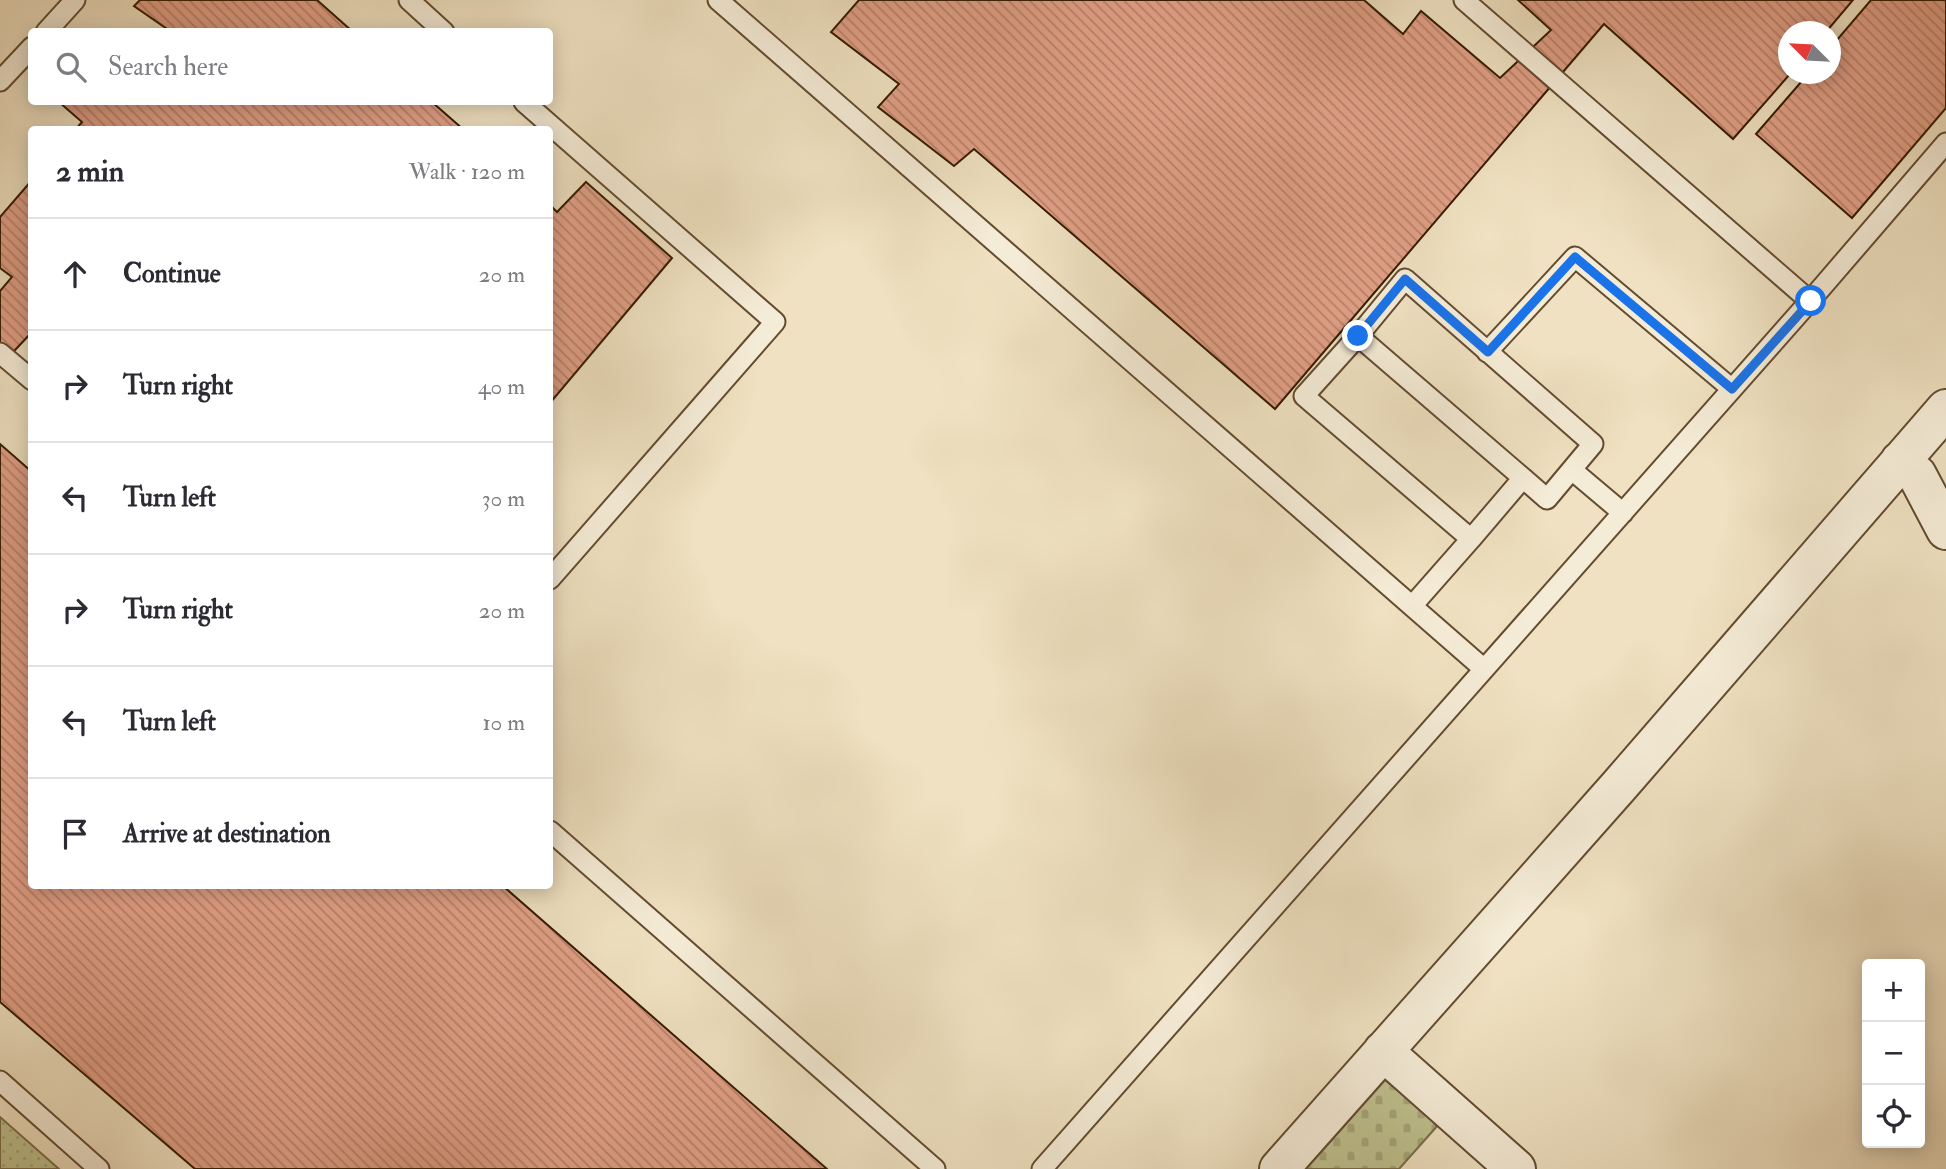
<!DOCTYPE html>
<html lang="en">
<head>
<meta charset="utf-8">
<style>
  :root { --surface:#fff; --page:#f2f2f3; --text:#2b2b33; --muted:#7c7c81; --line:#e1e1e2 }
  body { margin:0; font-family:"IM FELL Double Pica",serif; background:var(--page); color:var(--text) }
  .controls { position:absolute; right:21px; bottom:21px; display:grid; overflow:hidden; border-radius:7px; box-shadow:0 4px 18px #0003 }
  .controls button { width:63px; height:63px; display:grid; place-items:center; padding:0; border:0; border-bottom:2px solid var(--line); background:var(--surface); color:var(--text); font:35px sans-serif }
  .compass { position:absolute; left:1778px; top:21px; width:63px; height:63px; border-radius:50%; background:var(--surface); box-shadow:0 4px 18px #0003; rotate:294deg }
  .stop { position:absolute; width:21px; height:21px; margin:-16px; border:5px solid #1a73e8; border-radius:50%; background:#fff }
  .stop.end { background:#1a73e8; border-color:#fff; box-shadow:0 2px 7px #0008 }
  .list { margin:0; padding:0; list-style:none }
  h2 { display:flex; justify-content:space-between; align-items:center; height:91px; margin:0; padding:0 28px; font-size:30px }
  h2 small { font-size:23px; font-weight:400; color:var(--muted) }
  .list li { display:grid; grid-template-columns:46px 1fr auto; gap:21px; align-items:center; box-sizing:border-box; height:112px; padding:0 28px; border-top:2px solid var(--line) }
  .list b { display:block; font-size:26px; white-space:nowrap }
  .list em { font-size:23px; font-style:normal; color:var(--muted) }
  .icon { flex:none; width:38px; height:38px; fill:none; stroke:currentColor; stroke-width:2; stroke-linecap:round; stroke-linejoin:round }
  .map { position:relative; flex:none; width:1946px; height:1169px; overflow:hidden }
  .search { position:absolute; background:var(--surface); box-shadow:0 4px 18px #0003; left:28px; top:28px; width:525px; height:77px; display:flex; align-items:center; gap:18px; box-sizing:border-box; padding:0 24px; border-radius:7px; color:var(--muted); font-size:26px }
  .panel { position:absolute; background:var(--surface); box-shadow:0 4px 18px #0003; left:28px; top:126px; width:525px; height:763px; border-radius:7px }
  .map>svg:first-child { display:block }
  .grass { fill:url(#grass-dots); stroke:#7a6e48; stroke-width:2 }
  .cemetery { fill:url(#cemetery-stones); stroke:#7a6e48; stroke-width:2 }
  .building { fill:url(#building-back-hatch); stroke:#351b00; stroke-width:2 }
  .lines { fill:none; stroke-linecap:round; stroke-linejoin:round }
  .service-casing { stroke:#644c30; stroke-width:23 }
  .minor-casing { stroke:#644c30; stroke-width:42 }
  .service { stroke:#f5ecd7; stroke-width:19 }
  .minor { stroke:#f5ecd7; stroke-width:38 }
  .route { stroke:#1a73e8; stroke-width:9 }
</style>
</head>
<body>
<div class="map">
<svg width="1946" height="1169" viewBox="0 0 1946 1169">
  <defs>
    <pattern id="grass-dots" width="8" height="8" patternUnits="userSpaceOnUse" patternTransform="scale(1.75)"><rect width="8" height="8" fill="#bfc18f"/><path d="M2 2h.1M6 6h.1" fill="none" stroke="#a5a57a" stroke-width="1.8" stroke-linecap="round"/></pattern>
    <pattern id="cemetery-stones" width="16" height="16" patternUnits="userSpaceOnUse" patternTransform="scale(1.75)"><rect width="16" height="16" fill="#bfc18f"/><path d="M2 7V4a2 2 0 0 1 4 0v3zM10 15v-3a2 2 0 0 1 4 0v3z" fill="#a5a57a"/></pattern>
    <pattern id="building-back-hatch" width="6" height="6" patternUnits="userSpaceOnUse" patternTransform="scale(1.75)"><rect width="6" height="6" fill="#e19f86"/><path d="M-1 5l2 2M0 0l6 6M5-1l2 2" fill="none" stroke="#b7816b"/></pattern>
  </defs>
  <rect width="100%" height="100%" fill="#efe1c1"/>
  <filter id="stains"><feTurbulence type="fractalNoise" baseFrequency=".00286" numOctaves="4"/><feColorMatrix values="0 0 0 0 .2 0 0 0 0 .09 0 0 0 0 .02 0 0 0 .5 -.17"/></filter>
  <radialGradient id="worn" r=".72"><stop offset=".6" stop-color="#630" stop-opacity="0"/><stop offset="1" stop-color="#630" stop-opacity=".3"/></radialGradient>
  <path class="grass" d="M0 1117 59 1169H0Z"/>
  <path class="cemetery" d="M1385 1080 1439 1124 1399 1169H1306Z"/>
  <path class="building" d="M140 0H317L353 32H164L167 29 134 6Z
    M859 0H1364L1403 34 1421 11 1500 78 1551 30 1518 0H1853L1826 32H1788L1790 74 1733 139 1604 24 1275 409 974 149 954 166 878 107 899 84 831 32Z
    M1871 0H1946V108L1852 218 1756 134 1808 74H1830V48Z
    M59 102H432L464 130H75L82 122Z
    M32 180V332L0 366V291L12 277 0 268V217Z
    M586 182 672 258 550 403V205L557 212Z
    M0 444 32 472V886H503L827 1169H195L0 1002Z"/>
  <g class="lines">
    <defs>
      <path id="service" d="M409 0 444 32
        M718 0 1484 669
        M1464 0 1810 301
        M46 32 75 0
        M0 81 32 47
        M524 102 775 322 550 579
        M1358 336 1405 279 1593 444 1547 499 1523 478
        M1487 352 1575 257 1732 389
        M0 353 32 380
        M1572 470 1623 513
        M1412 606 1471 539 1304 396 1358 336 1523 478 1471 539
        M550 831 935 1169
        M0 1081 99 1169
        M1042 1169 1810 301 1946 143"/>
      <path id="minor" d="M1900 461 1917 475 1946 530
        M1383 1051 1516 1169
        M1279 1169 1619 786 1946 409"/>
    </defs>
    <use href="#service" class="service-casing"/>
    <use href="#minor" class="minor-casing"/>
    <use href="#service" class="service"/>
    <use href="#minor" class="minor"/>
  </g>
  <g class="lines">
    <path class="route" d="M1358 336 1405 279 1488 352 1575 257 1732 389 1811 301"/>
  </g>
  <rect width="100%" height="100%" filter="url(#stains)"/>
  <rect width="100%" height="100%" fill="url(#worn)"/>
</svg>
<div class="controls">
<button>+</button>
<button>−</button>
<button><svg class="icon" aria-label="locate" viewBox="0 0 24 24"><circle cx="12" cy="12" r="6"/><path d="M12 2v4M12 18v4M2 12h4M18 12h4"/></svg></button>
</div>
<svg class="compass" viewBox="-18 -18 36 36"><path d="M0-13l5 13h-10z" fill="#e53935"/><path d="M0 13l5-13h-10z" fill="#7c7c81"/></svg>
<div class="stop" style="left:1811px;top:301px"></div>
<div class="stop end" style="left:1358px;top:336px"></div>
<div class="search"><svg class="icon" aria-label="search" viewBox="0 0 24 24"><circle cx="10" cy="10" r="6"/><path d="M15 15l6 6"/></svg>Search here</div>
<section class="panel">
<h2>2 min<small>Walk · 120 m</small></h2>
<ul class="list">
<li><svg class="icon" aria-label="ahead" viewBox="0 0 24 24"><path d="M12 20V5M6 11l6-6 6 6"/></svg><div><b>Continue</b></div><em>20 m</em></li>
<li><svg class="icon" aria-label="right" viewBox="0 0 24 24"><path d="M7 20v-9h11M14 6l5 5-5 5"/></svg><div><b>Turn right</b></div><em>40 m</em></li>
<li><svg class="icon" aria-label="left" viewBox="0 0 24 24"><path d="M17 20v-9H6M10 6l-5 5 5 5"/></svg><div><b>Turn left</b></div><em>30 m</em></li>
<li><svg class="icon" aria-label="right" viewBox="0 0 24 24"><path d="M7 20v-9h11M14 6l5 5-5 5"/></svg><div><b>Turn right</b></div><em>20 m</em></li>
<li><svg class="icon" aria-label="left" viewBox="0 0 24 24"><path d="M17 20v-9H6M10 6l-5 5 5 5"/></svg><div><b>Turn left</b></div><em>10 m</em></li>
<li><svg class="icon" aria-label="arrive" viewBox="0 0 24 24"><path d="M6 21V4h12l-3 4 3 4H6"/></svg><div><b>Arrive at destination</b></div></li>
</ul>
</section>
</div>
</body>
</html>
